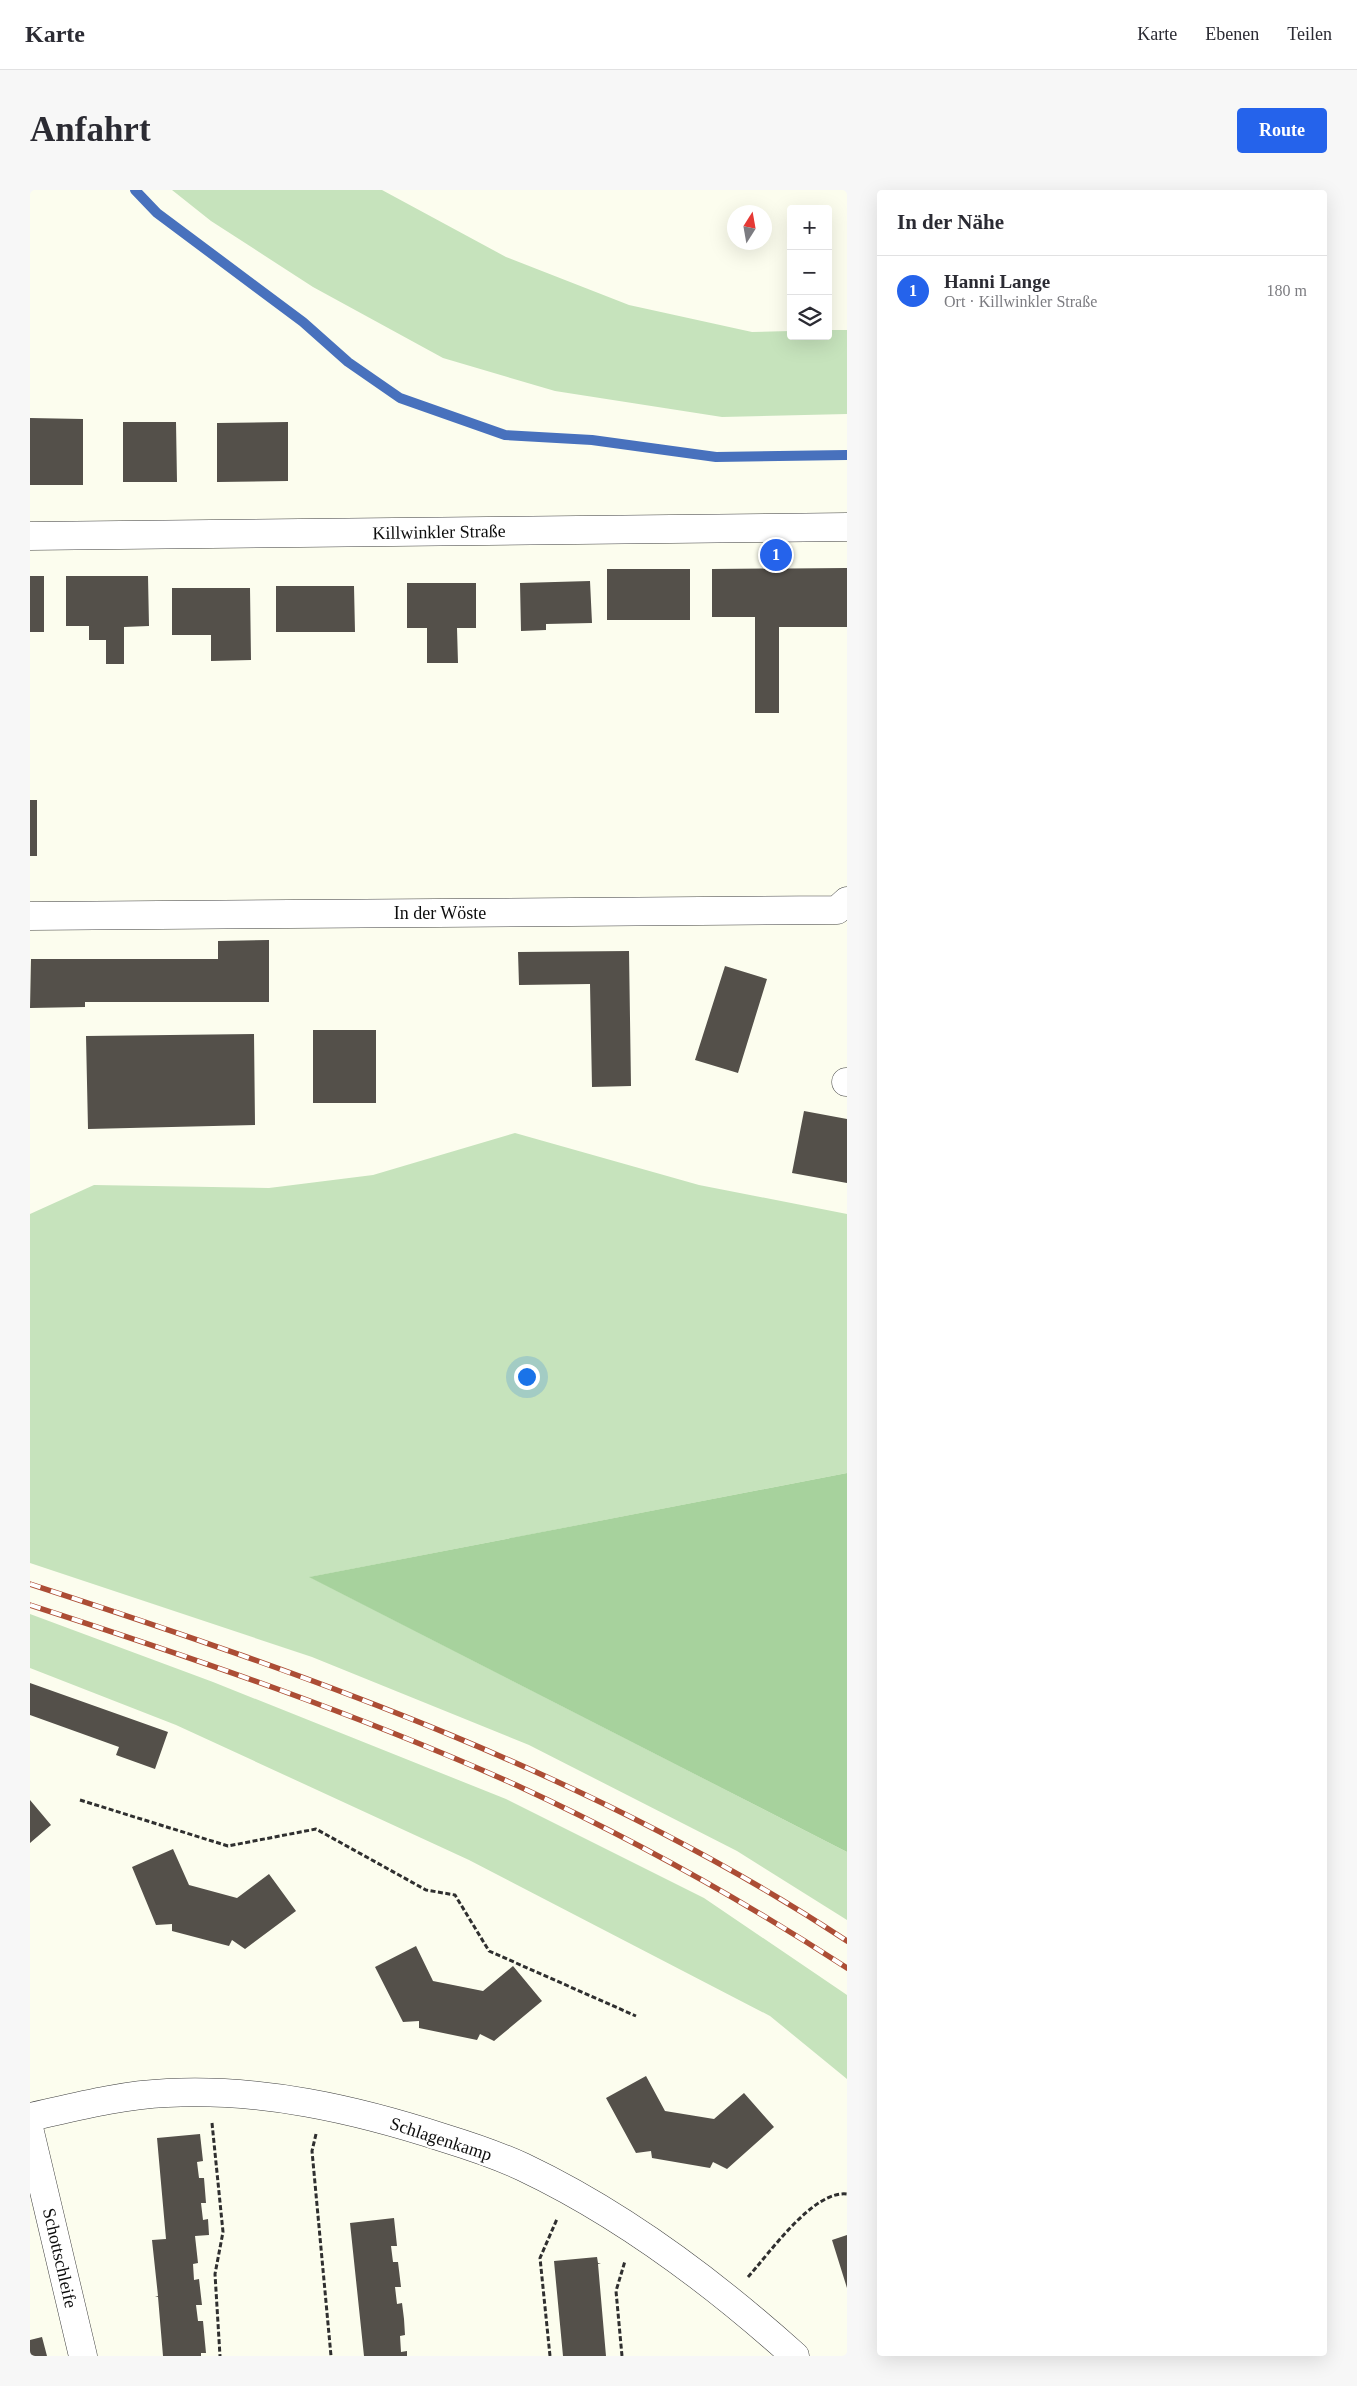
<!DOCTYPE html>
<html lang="de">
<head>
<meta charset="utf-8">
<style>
  :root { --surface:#fff; --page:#f7f7f7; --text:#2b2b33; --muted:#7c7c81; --line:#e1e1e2; --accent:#2563eb }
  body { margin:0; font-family:Georgia,serif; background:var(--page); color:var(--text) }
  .controls { position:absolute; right:15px; top:15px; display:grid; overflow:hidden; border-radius:5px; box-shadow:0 5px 20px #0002 }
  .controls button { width:45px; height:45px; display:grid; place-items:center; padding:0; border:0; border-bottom:1px solid var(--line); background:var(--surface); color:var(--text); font:25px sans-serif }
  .compass { position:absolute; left:697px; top:15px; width:45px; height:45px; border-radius:50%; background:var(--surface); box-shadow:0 5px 20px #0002; rotate:11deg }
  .you { position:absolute; left:496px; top:1186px; width:18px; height:18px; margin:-12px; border:4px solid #fff; border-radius:50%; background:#1a73e8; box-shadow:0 0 0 8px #1a73e833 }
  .badge { display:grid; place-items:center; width:32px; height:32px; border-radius:50%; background:var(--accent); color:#fff; font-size:16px; font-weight:700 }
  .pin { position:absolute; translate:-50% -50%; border:2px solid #fff; box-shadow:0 1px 5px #0006 }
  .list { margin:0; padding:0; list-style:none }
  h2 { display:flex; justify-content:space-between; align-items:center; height:65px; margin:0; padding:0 20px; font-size:21px }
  h2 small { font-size:16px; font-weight:400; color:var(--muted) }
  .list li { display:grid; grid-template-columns:32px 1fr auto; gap:15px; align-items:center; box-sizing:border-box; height:70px; padding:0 20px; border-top:1px solid var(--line) }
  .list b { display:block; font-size:19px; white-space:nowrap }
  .list p { margin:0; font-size:16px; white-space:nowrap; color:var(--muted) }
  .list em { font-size:16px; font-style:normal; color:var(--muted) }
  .icon { flex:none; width:28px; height:28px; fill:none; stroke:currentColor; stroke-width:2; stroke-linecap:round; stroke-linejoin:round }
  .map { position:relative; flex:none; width:817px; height:2166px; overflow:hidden; border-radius:5px }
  header { display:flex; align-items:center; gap:30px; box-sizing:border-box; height:70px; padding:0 25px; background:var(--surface); border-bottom:1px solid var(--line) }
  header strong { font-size:24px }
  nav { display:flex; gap:28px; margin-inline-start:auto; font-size:18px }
  .intro { display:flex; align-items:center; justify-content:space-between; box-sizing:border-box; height:120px; padding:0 30px }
  h1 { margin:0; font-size:35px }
  .button { padding:12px 22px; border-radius:5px; background:var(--accent); color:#fff; font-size:18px; font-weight:700 }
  main { display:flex; gap:30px; padding:0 30px }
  aside { flex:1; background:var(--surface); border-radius:5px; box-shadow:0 5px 20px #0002 }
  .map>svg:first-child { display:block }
  .green { fill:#c6e3bc }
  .forest { fill:#a7d29d }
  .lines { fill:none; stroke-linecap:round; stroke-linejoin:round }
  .stream { stroke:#4871bd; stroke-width:10 }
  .building { fill:#54504a }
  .minor-casing { stroke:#404040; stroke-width:29 }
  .path { stroke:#2f2f2f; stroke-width:3; stroke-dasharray:5 2.5; stroke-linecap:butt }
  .minor { stroke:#fff; stroke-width:28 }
  .rail-casing { stroke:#ac4d35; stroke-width:5.5 }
  .rail { stroke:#fff; stroke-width:4; stroke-dasharray:11; stroke-linecap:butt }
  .labels { text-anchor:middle; stroke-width:5; stroke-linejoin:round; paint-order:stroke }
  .street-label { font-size:18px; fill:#0d0d0d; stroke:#fff }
</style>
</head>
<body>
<header>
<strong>Karte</strong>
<nav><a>Karte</a><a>Ebenen</a><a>Teilen</a></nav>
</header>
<div class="intro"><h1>Anfahrt</h1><a class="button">Route</a></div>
<main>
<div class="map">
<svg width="817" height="2166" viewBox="0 0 817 2166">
  <rect width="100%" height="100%" fill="#fcfdee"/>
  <path class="green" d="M142 0H352L476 67 599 115 722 142 761 141V146H798V140H817V224L692 227 525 201 413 168 283 97 181 31Z
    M485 943 669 995 817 1024V1283L280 1387 817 1662V1730L707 1661 499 1555 282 1467 0 1373V1024L64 995 239 998 343 985Z
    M0 1424 183 1492 476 1609 674 1708 817 1805V1889L740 1826 439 1670 146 1535 0 1478Z"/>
  <path class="forest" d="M817 1283V1662L279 1387Z"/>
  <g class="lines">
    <path class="stream" d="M105 0 127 23 273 132 318 172 370 208 475 245 562 250 686 267 817 265"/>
  </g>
  <path class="building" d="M0 228 53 229V295H0Z
    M93 232H146L147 292H93Z
    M258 232V291L187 292V233Z
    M817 378V437H749V523H725V427H682V379Z
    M577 379H660V430H577Z
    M0 386H14V442H0Z
    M36 386H118L119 436 94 437V474H76V450H59V436H36Z
    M560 391 562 433 516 434V440L491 441 490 393Z
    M377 393H446V438H427L428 473H397V438H377Z
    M246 396H324L325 442H246Z
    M142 398H220L221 470 181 471V445H142Z
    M0 610H7V666H0Z
    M239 750V812H55V817L0 818 1 769H188V751Z
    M599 761 601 896 562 897 560 794 489 795 488 762Z
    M695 776 737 789 708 883 665 870Z
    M283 840H346V913H283Z
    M224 844 225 935 58 939 56 846Z
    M774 921 817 929V993L762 983Z
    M0 1493 138 1542 125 1579 86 1565 89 1557 0 1525Z
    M0 1610 21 1635 0 1653Z
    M143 1659 159 1695 207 1708 239 1684 266 1721 215 1759 202 1750 199 1756 142 1741V1734L126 1735 102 1677Z
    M386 1756 403 1791 453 1801 483 1776 512 1811 464 1851 450 1844 447 1850 389 1838V1831L373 1832 345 1777Z
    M616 1886 635 1921 684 1929 714 1903 744 1937 697 1979 683 1972 680 1978 622 1968 621 1961 606 1963 576 1908Z
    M170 1944 173 1971 167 1972 169 1988H174L176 2013H171L173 2030 178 2029 179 2045 165 2046 168 2073 163 2074 164 2090 169 2089 172 2115H166L168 2131H173L176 2163H171V2166H133L128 2107H125L128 2106 122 2050 136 2049 127 1948Z
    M364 2028 367 2056H361L363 2072H368L371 2097H365L367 2114 372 2113 374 2129 375 2145 370 2146 371 2162 377 2161V2166H334L320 2033Z
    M817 2045V2098L802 2050Z
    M567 2067 568 2073H571L568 2074 576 2166H533L524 2071Z
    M12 2147 17 2166H0V2150Z"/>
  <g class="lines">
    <defs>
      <path id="minor" d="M0 346 817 337
        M0 726 807 720 817 711
        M816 892H817
        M0 1927C45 1917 90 1905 137 1903 231 1898 325 1919 414 1948 440 1956 467 1965 493 1977 590 2023 685 2094 765 2166
        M0 1942 53 2166"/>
    </defs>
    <use href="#minor" class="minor-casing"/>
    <path class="path" d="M50 1610 198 1656 286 1639 396 1700 425 1705 459 1761 606 1826
      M182 1933 193 2042 185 2084 190 2166
      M286 1944 282 1961 301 2166
      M718 2087C739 2064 783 2000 817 2004
      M520 2166 510 2068 527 2029
      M592 2166 586 2101 595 2071"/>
    <use href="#minor" class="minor"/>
    <defs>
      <path id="rail" d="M0 1394C283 1486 567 1586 817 1751
        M0 1415C164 1468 328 1524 486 1595 601 1648 711 1709 817 1778"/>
    </defs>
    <use href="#rail" class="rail-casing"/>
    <use href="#rail" class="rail"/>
  </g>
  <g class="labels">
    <g class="street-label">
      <text transform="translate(409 342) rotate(-1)" y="6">Killwinkler Straße</text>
      <text x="410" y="729">In der Wöste</text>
      <text transform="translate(411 1949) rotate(18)" y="6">Schlagenkamp</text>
      <text transform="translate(30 2068) rotate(77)" y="6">Schottschleife</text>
    </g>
  </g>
</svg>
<div class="controls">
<button>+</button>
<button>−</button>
<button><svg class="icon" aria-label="layers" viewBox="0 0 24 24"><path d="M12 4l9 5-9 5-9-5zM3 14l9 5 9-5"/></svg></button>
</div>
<svg class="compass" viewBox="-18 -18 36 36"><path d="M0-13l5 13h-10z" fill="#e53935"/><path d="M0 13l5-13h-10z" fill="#7c7c81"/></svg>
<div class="you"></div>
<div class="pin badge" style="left:746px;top:365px">1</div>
</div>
<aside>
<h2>In der Nähe<small></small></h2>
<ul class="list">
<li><span class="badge">1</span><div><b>Hanni Lange</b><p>Ort · Killwinkler Straße</p></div><em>180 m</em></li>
</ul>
</aside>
</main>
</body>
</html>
